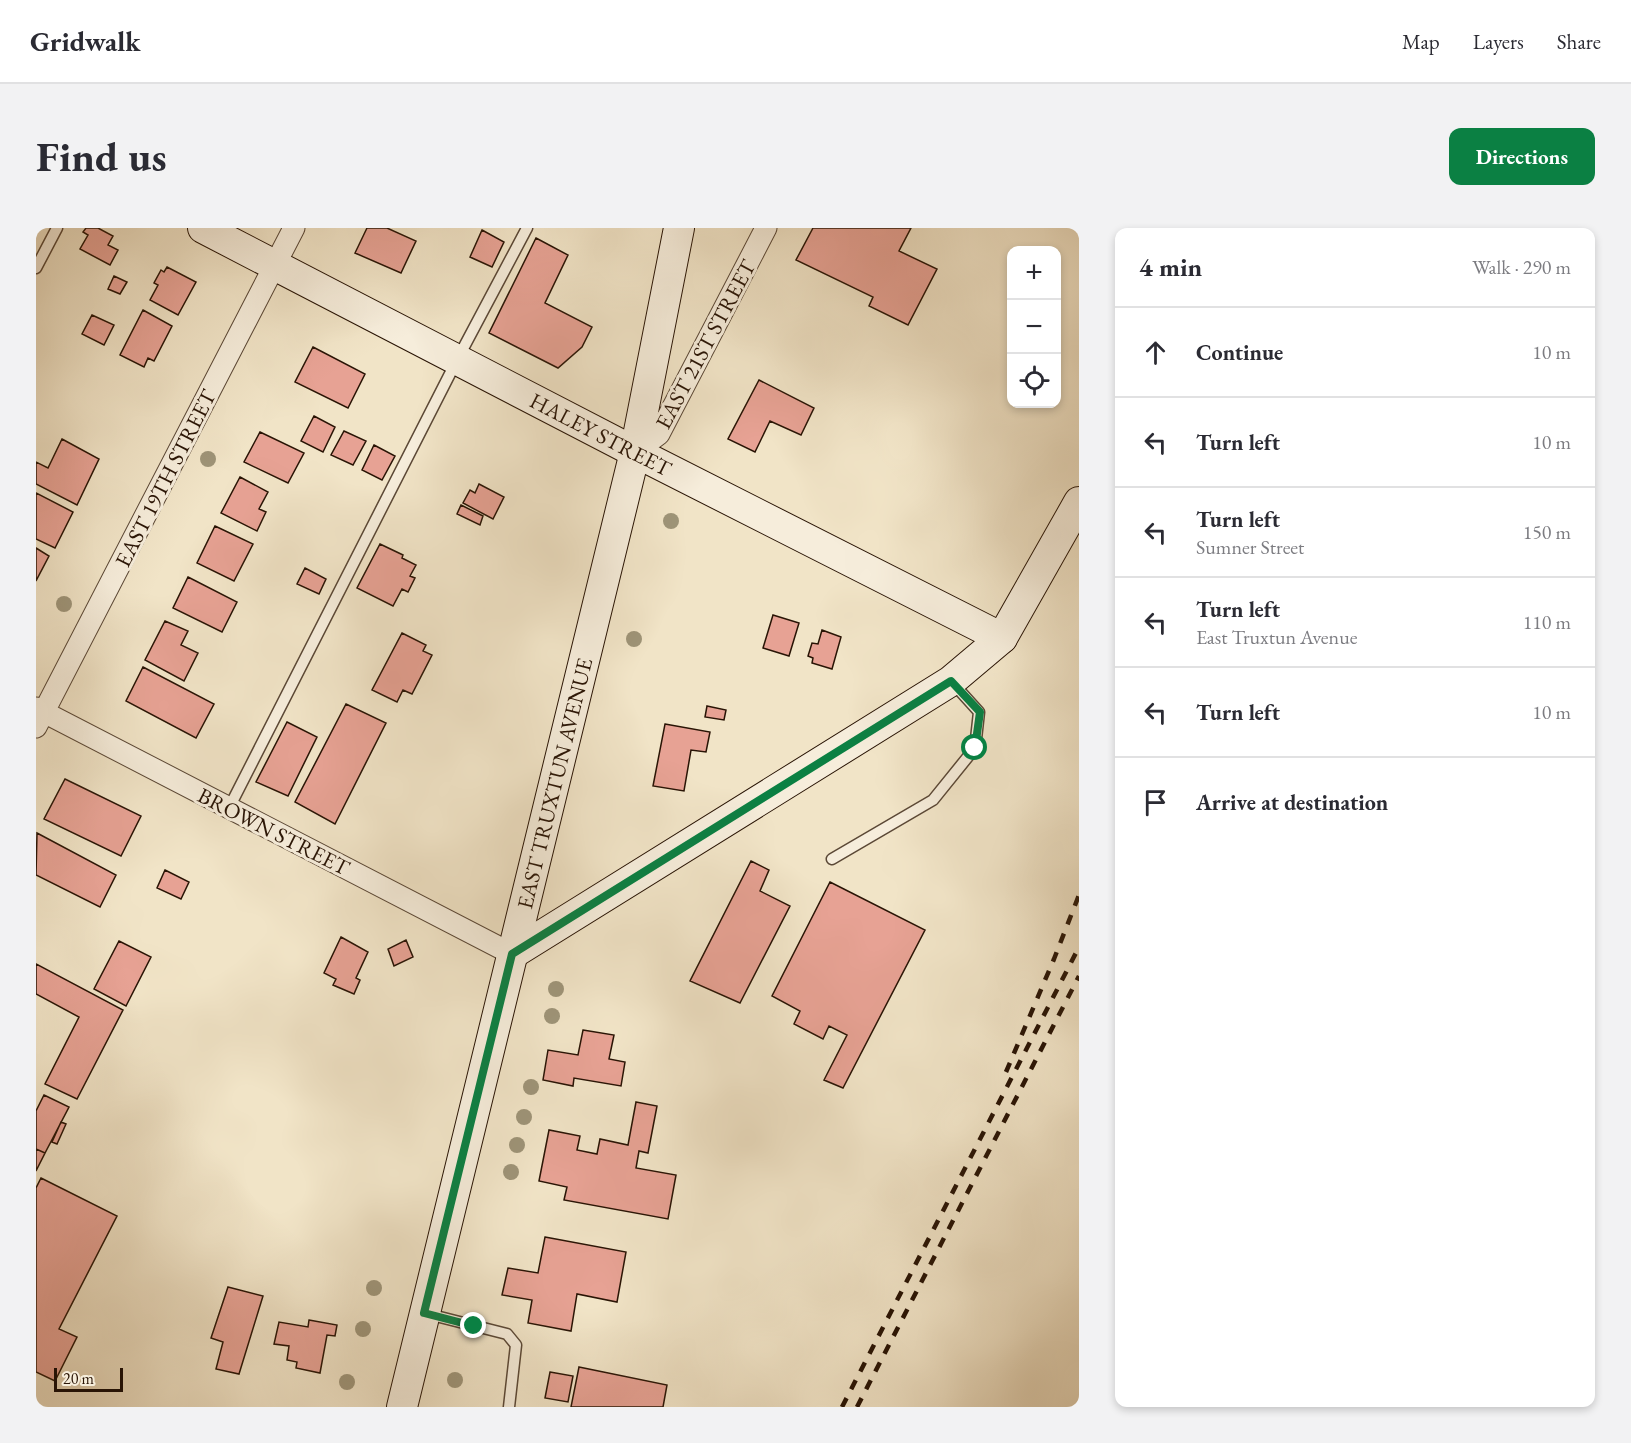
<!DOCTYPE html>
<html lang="en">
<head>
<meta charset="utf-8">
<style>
  :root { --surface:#fff; --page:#f2f2f3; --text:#2b2b33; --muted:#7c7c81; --line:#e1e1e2; --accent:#0b8043 }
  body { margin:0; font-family:"EB Garamond",serif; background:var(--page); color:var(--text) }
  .controls { position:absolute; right:18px; top:18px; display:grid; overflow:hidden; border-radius:12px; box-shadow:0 3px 9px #0003 }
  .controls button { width:54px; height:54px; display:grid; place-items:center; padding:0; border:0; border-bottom:2px solid var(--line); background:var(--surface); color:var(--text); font:30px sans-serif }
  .scale { position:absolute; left:18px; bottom:15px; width:69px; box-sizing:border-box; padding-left:6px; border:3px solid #291405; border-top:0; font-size:16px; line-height:21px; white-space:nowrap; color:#291405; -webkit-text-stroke:4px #f6eddb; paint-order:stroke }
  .stop { position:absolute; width:18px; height:18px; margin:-14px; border:4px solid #0b8043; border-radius:50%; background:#fff }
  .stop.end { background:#0b8043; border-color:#fff; box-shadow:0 2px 6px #0008 }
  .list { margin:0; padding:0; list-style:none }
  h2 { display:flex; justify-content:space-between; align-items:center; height:78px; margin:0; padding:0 24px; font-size:26px }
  h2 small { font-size:20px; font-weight:400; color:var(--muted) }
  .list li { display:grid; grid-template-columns:39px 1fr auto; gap:18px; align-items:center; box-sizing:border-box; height:90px; padding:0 24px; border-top:2px solid var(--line) }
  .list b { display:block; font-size:22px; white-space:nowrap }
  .list p { margin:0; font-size:20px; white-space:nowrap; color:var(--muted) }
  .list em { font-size:20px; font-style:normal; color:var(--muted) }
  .icon { flex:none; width:33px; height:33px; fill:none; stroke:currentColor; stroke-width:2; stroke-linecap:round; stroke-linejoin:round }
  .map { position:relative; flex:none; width:1043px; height:1179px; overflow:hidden; border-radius:12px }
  header { display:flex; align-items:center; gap:36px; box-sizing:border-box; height:84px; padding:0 30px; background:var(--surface); border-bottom:2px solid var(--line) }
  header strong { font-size:28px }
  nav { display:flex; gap:33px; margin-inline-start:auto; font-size:21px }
  .intro { display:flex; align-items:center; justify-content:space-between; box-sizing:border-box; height:144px; padding:0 36px }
  h1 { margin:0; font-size:42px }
  .button { padding:15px 27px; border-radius:12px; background:var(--accent); color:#fff; font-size:21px; font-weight:700 }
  main { display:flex; gap:36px; padding:0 36px }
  aside { flex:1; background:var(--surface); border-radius:12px; box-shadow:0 3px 9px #0003 }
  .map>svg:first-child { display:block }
  .building { fill:#e7a294; stroke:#291405; stroke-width:1.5 }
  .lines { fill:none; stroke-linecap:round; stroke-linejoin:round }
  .lane-casing { stroke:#5b4836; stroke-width:13 }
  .street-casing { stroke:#5b4836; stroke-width:23 }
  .secondary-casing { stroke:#291405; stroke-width:32 }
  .lane { stroke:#f6eddb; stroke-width:10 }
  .street { stroke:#f6eddb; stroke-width:21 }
  .secondary { stroke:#f6eddb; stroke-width:30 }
  .rail { stroke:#291405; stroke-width:4.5; stroke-dasharray:10 10; stroke-linecap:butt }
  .tree { fill:#9e9478 }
  .route { stroke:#0b8043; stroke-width:8 }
  .labels { text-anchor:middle; stroke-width:6; stroke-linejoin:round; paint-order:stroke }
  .street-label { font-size:22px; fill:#291405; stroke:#f6eddb }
</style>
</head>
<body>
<header>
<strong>Gridwalk</strong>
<nav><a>Map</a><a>Layers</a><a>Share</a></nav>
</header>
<div class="intro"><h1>Find us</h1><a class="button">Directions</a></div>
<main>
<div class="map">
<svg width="1043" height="1179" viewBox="0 0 1043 1179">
  <rect width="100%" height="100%" fill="#f1e4c7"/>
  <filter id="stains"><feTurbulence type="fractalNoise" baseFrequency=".00333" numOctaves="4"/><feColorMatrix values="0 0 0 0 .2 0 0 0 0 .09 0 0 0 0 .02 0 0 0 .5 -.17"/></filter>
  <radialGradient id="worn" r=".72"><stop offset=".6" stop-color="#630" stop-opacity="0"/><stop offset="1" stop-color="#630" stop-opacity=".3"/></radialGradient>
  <path class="building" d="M50 0H62L77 8 72 17 82 22 74 37 44 21 52 7 47 4Z
    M331 0H351L380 13 365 45 319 25Z
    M777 0H875L863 23 901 41 872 97 833 78 837 69 760 32Z
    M446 2 468 14 456 39 434 29Z
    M500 10 532 27 509 75 556 99 546 119 522 140 453 105Z
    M131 39 160 54 142 87 114 72 122 57 118 55 125 42 128 44Z
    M78 48 91 54 84 66 72 61Z
    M107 82 136 98 118 133 112 130 108 139 84 127Z
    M56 87 78 97 68 117 46 106Z
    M277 119 329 146 312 180 259 154Z
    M723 152 778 180 765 207 734 193 719 224 692 211Z
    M278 188 299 199 287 224 265 213Z
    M308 203 330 213 317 237 295 227Z
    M224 204 268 225 252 255 208 234Z
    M26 211 63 231 41 277 0 256V234L12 240Z
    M338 217 359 228 346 252 326 242Z
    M204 249 232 264 223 281 230 284 221 303 185 285Z
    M443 256 468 269 457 291 427 275 434 262 439 265Z
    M0 265 37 284 19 320 0 311Z
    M425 277 447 288 444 297 421 286Z
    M179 298 217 316 198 353 161 335Z
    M344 316 367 327 366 330 380 337 374 348 379 350 372 364 366 361 357 378 321 360Z
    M0 320 13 328 0 353Z
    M269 340 290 351 283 366 261 356Z
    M152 349 201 374 186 404 137 380Z
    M737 387 763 395 753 428 727 420Z
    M129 393 152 403 145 417 162 425 148 453 109 432Z
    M786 402 805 409 796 441 776 435 777 430 772 428 776 415 782 416Z
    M366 405 390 417 387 423 396 427 376 466 367 462 361 474 336 462Z
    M107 439 178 476 160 510 90 473Z
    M310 476 350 495 299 596 259 574Z
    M671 478 690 482 688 492 669 489Z
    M251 494 281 509 252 568 220 554Z
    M629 496 674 504 670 524 655 522 648 563 617 558Z
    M29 551 105 588 85 628 8 591Z
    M1 605 80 647 64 679 0 647Z
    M715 633 733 642 724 663 754 678 704 775 654 753Z
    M129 642 153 654 145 671 121 660Z
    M794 654 889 702 807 860 788 852 811 807 793 798 787 811 758 796 764 783 736 768Z
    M305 709 332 724 320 750 324 752 318 766 297 757 300 751 288 745Z
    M370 712 377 729 358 738 352 721Z
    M83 713 115 729 90 778 58 761Z
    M0 736 87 782 41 871 9 856 43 789 0 766Z
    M547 802 578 807 573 831 589 834 585 858 538 850 537 858 507 852 512 822 542 827Z
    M8 867 33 879 9 925 0 921V883Z
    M600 874 621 878 612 925 603 923 600 940 640 947 632 991 528 972 531 959 503 953 513 902 544 908 541 922 561 926 564 911 592 917Z
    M25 894 30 896 21 916 16 914Z
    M0 921 9 925 0 943Z
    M5 950 81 988 23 1101 41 1109 19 1153 0 1144V960Z
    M509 1009 590 1024 581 1074 541 1066 535 1103 492 1095 496 1072 466 1067 472 1040 502 1045Z
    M192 1059 227 1068 203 1146 180 1141 187 1114 175 1110Z
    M273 1092 301 1097 299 1108 291 1107 284 1145 260 1140 261 1134 251 1132 253 1118 238 1116 243 1094 272 1099Z
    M543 1139 631 1157 627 1179H535Z
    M514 1144 537 1148 532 1174 509 1170Z"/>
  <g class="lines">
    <defs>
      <path id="lane" d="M0 40 21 0
        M193 580 421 132 491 0
        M796 631 897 572 939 520 943 484 915 453
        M392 1086 471 1106 480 1117 473 1179"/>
      <path id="street" d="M599 224 623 206 730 0
        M0 480 476 726
        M0 499 258 0"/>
      <g id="secondary">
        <path id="s1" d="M167 0 599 224 966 410"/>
        <path d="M476 726 915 453 966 410 1043 274"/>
        <path id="s2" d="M366 1179 599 224 643 0"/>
      </g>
    </defs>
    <use href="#lane" class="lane-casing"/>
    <use href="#street" class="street-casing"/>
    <use href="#secondary" class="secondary-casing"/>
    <use href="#lane" class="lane"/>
    <use href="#street" class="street"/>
    <use href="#secondary" class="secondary"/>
    <path class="rail" d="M970 844 1018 731 1043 667
      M806 1179 1043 719
      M821 1179 1043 748"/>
  </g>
  <g class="tree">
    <circle cx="172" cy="231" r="8"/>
    <circle cx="635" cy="293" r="8"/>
    <circle cx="28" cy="376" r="8"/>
    <circle cx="598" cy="411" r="8"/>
    <circle cx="520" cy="761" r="8"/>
    <circle cx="516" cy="788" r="8"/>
    <circle cx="495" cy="859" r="8"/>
    <circle cx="488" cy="889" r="8"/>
    <circle cx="481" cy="917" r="8"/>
    <circle cx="475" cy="944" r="8"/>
    <circle cx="338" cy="1060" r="8"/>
    <circle cx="327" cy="1101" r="8"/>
    <circle cx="419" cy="1152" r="8"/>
    <circle cx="311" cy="1154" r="8"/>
  </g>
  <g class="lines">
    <path class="route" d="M438 1098 388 1085 476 726 915 453 944 484 939 520"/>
  </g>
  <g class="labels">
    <g class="street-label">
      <text transform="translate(669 116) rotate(-62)" y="8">EAST 21ST STREET</text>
      <text dy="8" stroke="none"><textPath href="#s1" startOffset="448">HALEY STREET</textPath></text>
      <text transform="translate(129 250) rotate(-63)" y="8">EAST 19TH STREET</text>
      <text dy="8" stroke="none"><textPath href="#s2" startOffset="642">EAST TRUXTUN AVENUE</textPath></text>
      <text transform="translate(238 603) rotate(27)" y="8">BROWN STREET</text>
    </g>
  </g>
  <rect width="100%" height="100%" filter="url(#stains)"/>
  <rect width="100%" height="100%" fill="url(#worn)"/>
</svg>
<div class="controls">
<button>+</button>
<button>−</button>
<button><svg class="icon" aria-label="locate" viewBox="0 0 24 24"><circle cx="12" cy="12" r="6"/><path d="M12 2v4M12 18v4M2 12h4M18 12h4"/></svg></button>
</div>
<div class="scale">20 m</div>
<div class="stop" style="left:939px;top:520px"></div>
<div class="stop end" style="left:438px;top:1098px"></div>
</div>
<aside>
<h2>4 min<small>Walk · 290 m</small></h2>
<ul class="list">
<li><svg class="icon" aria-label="ahead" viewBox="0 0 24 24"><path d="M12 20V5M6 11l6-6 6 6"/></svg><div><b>Continue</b></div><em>10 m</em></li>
<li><svg class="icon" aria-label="left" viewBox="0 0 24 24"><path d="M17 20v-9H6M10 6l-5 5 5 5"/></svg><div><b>Turn left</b></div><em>10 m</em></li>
<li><svg class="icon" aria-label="left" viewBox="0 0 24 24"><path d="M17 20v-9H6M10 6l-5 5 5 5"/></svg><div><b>Turn left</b><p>Sumner Street</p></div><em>150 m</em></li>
<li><svg class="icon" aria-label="left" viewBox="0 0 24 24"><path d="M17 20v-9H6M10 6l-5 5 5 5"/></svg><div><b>Turn left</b><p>East Truxtun Avenue</p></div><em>110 m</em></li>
<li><svg class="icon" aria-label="left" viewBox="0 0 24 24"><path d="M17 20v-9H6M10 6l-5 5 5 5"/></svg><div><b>Turn left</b></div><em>10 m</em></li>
<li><svg class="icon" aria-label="arrive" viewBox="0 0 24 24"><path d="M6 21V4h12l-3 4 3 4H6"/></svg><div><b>Arrive at destination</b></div></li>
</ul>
</aside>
</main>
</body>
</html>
